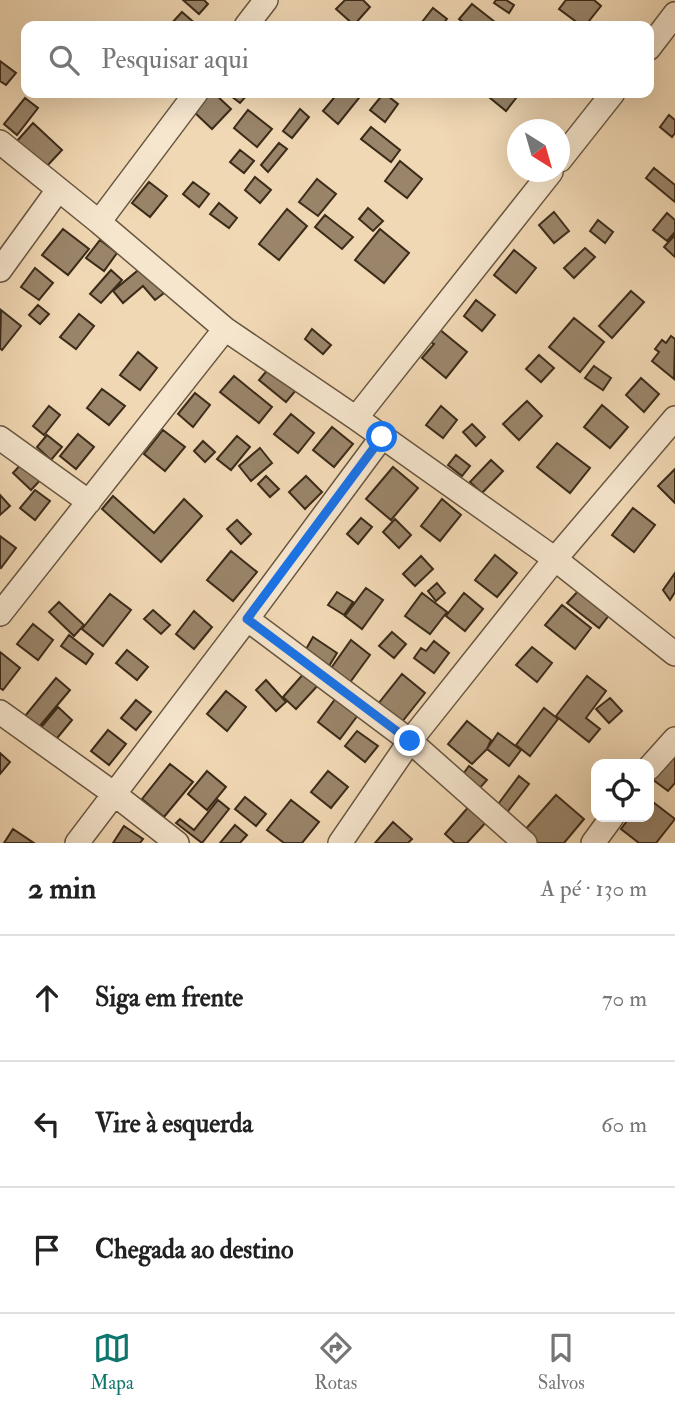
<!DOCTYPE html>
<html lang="pt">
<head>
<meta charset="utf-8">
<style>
  :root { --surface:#fff; --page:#f2f2f2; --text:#222; --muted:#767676; --line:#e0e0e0; --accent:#0f766e }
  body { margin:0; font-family:"IM FELL Double Pica",serif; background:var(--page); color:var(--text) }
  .controls { position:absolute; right:21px; bottom:21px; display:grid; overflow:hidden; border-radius:14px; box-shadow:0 7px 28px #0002 }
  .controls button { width:63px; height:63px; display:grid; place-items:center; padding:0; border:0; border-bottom:2px solid var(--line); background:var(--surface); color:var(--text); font:35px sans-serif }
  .compass { position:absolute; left:507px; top:119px; width:63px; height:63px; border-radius:50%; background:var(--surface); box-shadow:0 7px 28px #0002; rotate:143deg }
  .stop { position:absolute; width:21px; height:21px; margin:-16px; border:5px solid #1a73e8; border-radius:50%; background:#fff }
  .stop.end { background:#1a73e8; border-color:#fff; box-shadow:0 2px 7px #0008 }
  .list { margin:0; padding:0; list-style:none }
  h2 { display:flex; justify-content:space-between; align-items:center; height:91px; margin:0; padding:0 28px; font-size:30px }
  h2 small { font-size:23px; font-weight:400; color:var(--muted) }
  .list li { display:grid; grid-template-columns:46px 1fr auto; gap:21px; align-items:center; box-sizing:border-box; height:126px; padding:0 28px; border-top:2px solid var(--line) }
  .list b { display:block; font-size:26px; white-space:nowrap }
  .list em { font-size:23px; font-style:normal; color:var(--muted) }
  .icon { flex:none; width:38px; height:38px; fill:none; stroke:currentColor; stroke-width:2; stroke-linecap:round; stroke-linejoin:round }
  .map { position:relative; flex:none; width:675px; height:843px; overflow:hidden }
  .search { position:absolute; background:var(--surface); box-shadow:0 7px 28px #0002; left:21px; right:21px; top:21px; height:77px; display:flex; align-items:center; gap:18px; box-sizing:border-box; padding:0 24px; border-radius:14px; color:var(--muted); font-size:26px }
  .sheet { height:469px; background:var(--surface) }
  nav { display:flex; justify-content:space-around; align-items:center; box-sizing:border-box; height:98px; border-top:2px solid var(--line); background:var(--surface); font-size:19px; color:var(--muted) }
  nav a { display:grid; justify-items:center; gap:4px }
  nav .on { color:var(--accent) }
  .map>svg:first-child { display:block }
  .building { fill:#9a856a; stroke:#3b2b19; stroke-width:2 }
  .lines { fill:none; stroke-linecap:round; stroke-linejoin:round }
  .minor-casing { stroke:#685640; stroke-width:26 }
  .minor { stroke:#f6e6ce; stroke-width:23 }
  .route { stroke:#1a73e8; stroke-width:9 }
</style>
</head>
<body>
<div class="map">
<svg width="675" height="843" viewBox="0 0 675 843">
  <rect width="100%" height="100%" fill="#f1d8b4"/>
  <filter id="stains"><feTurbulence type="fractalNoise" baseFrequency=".00286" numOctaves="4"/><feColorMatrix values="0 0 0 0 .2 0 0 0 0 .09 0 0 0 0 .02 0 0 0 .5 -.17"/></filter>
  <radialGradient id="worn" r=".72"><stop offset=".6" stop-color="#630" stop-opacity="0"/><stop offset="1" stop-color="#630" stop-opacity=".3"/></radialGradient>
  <path class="building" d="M183 0H204L208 4 199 14Z
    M345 0H363L370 7 354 25 336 9Z
    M496 0H506L514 5 509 13 494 3Z
    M566 0H594L601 6 585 26H582L559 9Z
    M472 4 500 26H469L459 19Z
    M433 8 447 19 441 26H419Z
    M182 12 197 25 196 26H169Z
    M0 61 16 73 6 85 0 81Z
    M211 93H214L231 109 212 129 193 111Z
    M227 93H249L240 103Z
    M338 93H363L338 124 323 111Z
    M384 93 398 104 385 122 370 110Z
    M484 93H520L506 111Z
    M25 98 38 108 17 135 4 124Z
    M300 109 309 117 292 138 283 131Z
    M248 110 272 129 257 147 234 128Z
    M669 115 675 120V133L672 137 660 127Z
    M33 123 62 150 46 167 17 141Z
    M371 127 400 150 391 162 361 139Z
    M279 143 287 149 268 172 261 165Z
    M240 150 254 161 244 173 230 162Z
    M400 161 422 179 407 198 385 181Z
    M654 168 675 185V202L646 178Z
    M255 177 271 190 260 203 245 190Z
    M317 179 336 194 318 216 299 202Z
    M149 182 167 196 150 217 132 203Z
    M193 182 209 194 199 207 183 194Z
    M219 203 237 218 229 228 210 214Z
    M368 208 383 221 373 231 359 219Z
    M287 209 307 226 279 260 259 244Z
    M554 212 569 231 554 243 539 225Z
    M667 213 675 220V232L667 241 653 230Z
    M325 215 353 237 342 249 315 227Z
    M598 220 613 232 605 243 590 231Z
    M63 229 89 249 68 275 42 255Z
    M380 229 409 253 384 283 355 260Z
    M675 235V257L664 247Z
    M100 240 117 253 104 271 86 258Z
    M585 248 595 257 574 278 564 268Z
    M514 250 536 268 516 293 494 275Z
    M142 267 164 293 155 300 143 286 123 303 113 291Z
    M35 268 53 283 39 300 21 287Z
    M111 270 122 280 101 303 90 294Z
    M631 291 644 302 612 338 599 326Z
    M476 300 495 315 482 331 464 316Z
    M38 305 49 314 40 324 29 315Z
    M1 310 21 326 2 350 0 348Z
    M79 314 94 326 76 349 60 337Z
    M574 318 604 342 580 372 549 347Z
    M312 329 331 345 323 354 305 339Z
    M439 329 467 352 446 378 422 358 434 344 429 341Z
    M671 336 675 339 674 379 652 361 659 352 655 349 662 340 666 343Z
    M138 352 157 368 140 390 120 375Z
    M539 355 554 368 541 382 526 369Z
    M594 366 611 378 603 390 585 378Z
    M270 367 297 389 286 402 259 380Z
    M234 376 272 407 259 423 220 392Z
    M641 378 659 394 644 412 626 395Z
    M102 389 125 406 109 425 87 408Z
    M195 393 210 405 193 427 178 414Z
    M527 401 542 416 519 440 503 424Z
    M602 405 628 427 610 448 584 427Z
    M49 406 60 415 44 435 33 426Z
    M441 406 457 420 443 438 426 425Z
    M291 414 314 433 298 453 274 434Z
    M472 424 485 437 476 446 463 432Z
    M332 427 353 444 334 467 313 450Z
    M163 430 185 447 165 471 144 454Z
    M78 434 94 447 76 469 60 456Z
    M47 435 62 447 51 460 37 447Z
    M237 436 250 447 231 470 217 459Z
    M203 441 215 452 205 462 194 451Z
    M557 443 590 468 570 493 537 467Z
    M260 448 272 463 251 481 239 466Z
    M456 455 470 466 462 476 448 465Z
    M25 460 44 476 31 490 13 473Z
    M491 460 503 471 482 493 470 482Z
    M393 467 418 488 391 520 366 499Z
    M675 469V503L658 486Z
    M266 476 279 489 270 497 258 484Z
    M306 476 322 492 305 509 289 492Z
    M35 490 50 501 35 520 20 508Z
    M0 495 10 506 0 515Z
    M113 496 154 533 184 499 202 516 161 562 102 509Z
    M442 499 461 515 440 541 421 526Z
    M633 508 655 525 634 552 612 535Z
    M361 518 372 527 358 544 347 534Z
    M395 519 411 535 399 548 383 532Z
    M237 520 251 534 241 544 227 529Z
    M0 536 16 548 1 568 0 567Z
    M231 551 257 572 233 601 207 580Z
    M495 555 517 573 497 597 475 580Z
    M421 556 433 569 415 586 403 574Z
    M675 573V592L670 600 663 590Z
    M437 583 445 593 436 601 428 591Z
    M366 588 383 600 362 629 345 616Z
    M581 588 610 614 599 628 567 603Z
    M337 592 353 602 344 615 328 605Z
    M422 593 447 612 430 634 405 616Z
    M464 593 483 609 465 631 446 616Z
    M110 594 131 610 103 646 82 629Z
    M59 602 84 625 74 636 49 612Z
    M562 605 591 628 575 649 545 625Z
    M153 610 170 625 161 634 144 619Z
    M194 611 212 627 194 649 176 634Z
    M33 624 53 640 38 660 17 644Z
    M392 632 406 644 394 658 379 646Z
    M69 635 93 654 86 664 61 646Z
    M313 637 337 653 329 666 305 651Z
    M351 640 370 655 348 685 329 671Z
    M434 641 449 653 434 673 414 658 421 648 426 651Z
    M532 647 552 663 537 682 516 665Z
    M127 650 148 667 137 680 116 663Z
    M0 652 20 668 3 690 0 688Z
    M306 671 320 683 296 709 283 697Z
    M402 674 425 693 401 723 378 704Z
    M587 676 606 691 586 718 600 729 589 742 556 716Z
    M56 678 70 690 39 727 25 716Z
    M266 680 286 702 276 711 256 690Z
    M226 691 246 707 227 731 207 714Z
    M336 698 358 715 340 739 318 722Z
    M610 698 622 711 609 723 596 709Z
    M136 700 151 712 136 730 121 718Z
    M58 707 72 720 53 743 38 731Z
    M544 708 558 719 530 756 516 745Z
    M467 721 491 740 487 749 472 764 448 744Z
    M108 730 126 744 109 765 91 751Z
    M357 731 378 746 365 762 345 746Z
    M498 733 521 750 509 766 487 749Z
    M675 749V783L668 791 652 779Z
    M0 753 10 762 0 774Z
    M170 764 193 782 164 817 142 799Z
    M469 766 487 780 478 790 461 777Z
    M207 771 226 787 207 810 188 794Z
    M328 771 348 787 331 808 311 792Z
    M519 776 529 784 505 815 496 807Z
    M556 795 584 819 564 843H538L524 831Z
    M245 797 266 814 256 826 235 809Z
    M649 799 675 819 656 843H639L621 829 630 817H649Z
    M218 800 229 809 202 843 176 823 180 819 194 830Z
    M291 800 319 822 302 843H284L267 830Z
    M471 804 488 820 467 843H455L445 834Z
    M393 822 412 839 408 843H375Z
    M235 825 247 835 240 843H220Z
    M124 826 143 839 140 843H113Z
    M13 829 34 843H4Z"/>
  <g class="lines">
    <defs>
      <path id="minor" d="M246 26 266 0
        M649 48 675 14
        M0 142 99 222 225 329 356 418 555 559 675 654
        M560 160 613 93
        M99 222 196 93
        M0 270 58 190
        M356 418 551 172
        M0 438 89 502
        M0 614 225 329
        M247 619 410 741 525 843
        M0 712 113 793 177 843
        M649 768 675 739
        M77 843 247 619 382 437
        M340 843 410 741 555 559 675 418
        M593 843 612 817"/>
    </defs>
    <use href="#minor" class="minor-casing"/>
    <use href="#minor" class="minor"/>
  </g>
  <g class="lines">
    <path class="route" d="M382 437 247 619 410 741"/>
  </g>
  <rect width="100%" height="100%" filter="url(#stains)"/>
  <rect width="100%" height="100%" fill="url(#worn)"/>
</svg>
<div class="controls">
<button><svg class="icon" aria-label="locate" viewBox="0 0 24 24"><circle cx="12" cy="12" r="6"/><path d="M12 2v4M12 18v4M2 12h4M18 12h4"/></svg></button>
</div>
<svg class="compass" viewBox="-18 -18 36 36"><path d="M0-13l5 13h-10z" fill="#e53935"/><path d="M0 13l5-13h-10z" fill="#767676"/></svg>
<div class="stop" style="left:382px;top:437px"></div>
<div class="stop end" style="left:410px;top:741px"></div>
<div class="search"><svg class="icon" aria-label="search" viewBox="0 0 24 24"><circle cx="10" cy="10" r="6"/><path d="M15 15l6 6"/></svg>Pesquisar aqui</div>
</div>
<section class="sheet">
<h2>2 min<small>A pé · 130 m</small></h2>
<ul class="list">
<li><svg class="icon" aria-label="ahead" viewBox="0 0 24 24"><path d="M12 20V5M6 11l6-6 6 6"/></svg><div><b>Siga em frente</b></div><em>70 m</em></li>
<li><svg class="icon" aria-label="left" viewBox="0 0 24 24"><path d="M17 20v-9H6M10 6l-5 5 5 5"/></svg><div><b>Vire à esquerda</b></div><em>60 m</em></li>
<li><svg class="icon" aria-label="arrive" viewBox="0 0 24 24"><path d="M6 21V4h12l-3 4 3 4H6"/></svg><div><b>Chegada ao destino</b></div></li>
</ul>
</section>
<nav>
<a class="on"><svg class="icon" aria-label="map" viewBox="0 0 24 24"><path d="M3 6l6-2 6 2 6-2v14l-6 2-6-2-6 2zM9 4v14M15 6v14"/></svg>Mapa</a>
<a><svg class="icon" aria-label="directions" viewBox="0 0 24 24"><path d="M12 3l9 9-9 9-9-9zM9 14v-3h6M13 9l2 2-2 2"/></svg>Rotas</a>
<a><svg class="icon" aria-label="saved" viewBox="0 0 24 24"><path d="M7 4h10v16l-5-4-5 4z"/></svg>Salvos</a>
</nav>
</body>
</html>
